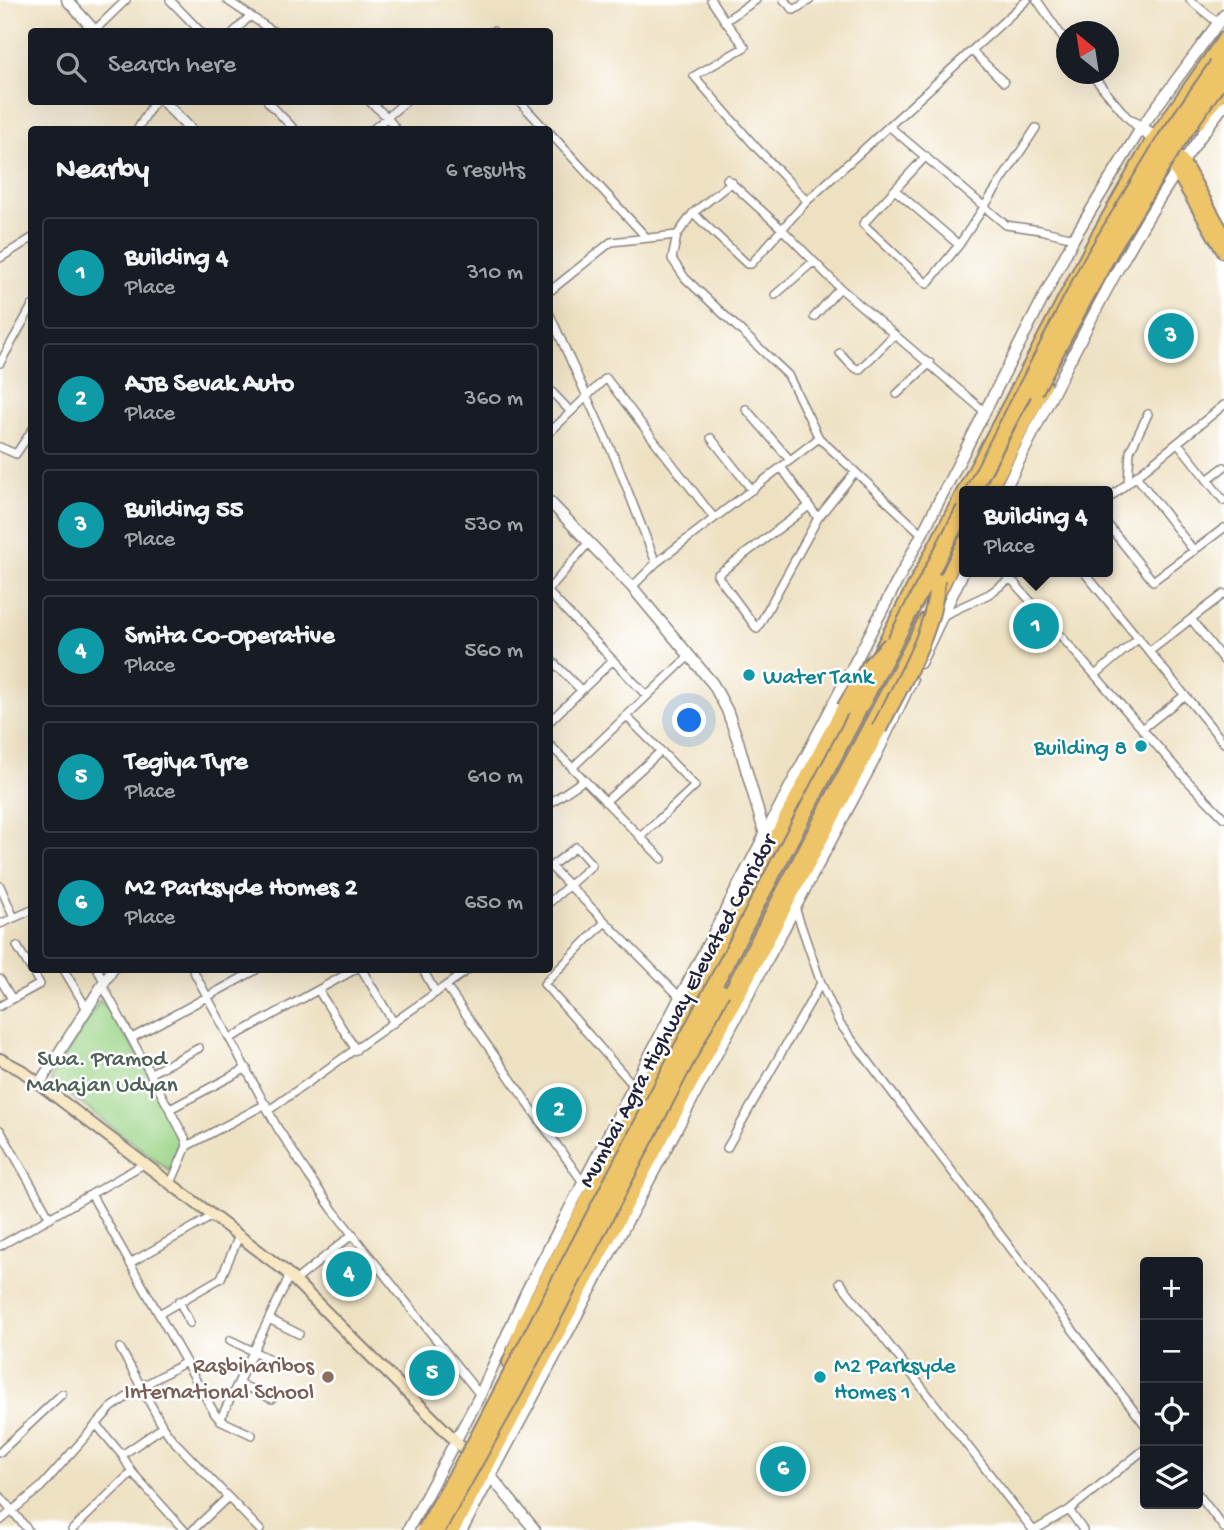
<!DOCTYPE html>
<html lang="en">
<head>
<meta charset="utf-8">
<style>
  :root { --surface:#171b24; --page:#20242c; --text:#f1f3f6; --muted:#9ea1a6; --line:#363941; --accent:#1a73e8 }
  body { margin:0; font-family:"Gochi Hand",sans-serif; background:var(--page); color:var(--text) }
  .controls { position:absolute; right:21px; bottom:21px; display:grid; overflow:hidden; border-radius:7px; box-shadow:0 7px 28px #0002 }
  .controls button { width:63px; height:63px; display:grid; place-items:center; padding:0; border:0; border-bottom:2px solid var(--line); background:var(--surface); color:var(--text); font:35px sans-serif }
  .compass { position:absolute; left:1056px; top:21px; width:63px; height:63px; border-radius:50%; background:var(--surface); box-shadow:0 7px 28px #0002; rotate:330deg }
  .you { position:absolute; left:690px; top:721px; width:24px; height:24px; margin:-18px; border:5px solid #fff; border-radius:50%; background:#1a73e8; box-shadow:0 0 0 10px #1a73e833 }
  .badge { display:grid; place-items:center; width:46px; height:46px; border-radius:50%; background:var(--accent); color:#fff; font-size:23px; font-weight:700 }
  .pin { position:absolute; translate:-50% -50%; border:4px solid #fff; box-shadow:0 2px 7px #0006 }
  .popup { position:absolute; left:959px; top:486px; width:154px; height:91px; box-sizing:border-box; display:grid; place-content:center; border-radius:7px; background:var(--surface); filter:drop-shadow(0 2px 5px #0005); font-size:23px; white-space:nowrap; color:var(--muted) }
  .popup b { font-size:26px; color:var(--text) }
  .popup::after { content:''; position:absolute; left:50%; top:100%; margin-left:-14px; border:14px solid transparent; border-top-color:var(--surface) }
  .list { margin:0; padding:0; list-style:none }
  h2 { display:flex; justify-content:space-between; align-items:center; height:91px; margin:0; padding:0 28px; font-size:30px }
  h2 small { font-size:23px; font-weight:400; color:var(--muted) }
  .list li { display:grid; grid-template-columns:46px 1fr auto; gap:21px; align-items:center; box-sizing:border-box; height:112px; margin:0 14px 14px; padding:0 14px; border:2px solid var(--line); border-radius:7px }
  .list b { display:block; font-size:26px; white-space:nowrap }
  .list p { margin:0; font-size:23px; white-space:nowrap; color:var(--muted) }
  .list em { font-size:23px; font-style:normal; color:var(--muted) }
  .icon { flex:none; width:38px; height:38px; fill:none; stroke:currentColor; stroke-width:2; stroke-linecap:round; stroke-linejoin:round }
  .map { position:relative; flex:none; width:1224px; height:1530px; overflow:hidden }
  .search { position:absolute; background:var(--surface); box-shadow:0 7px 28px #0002; left:28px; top:28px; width:525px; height:77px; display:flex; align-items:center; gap:18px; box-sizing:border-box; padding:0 24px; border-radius:7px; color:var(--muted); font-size:26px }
  .panel { position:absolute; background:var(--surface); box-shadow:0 7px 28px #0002; left:28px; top:126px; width:525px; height:847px; border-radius:7px }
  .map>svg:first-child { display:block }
  .green { fill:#9cd589; stroke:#5f7c62; stroke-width:2 }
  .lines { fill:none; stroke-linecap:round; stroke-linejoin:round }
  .minor-casing { stroke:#88827e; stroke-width:10 }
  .tertiary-casing { stroke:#88827e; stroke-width:13 }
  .secondary-casing { stroke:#88827e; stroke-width:14 }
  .primary-casing { stroke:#88827e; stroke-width:16 }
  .motorway-casing { stroke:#88827e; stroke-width:18 }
  .minor { stroke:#fff; stroke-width:7 }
  .tertiary { stroke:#fff; stroke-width:10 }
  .secondary { stroke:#f8e7c3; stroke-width:10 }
  .primary { stroke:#eec469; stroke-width:12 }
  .motorway { stroke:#eec469; stroke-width:14 }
  .motorway-bridge-casing { stroke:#88827e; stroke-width:18; stroke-linecap:butt }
  .motorway-bridge { stroke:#eec469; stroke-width:14 }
  .culture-dot { fill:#0f9aa8; stroke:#fff; stroke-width:2.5 }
  .education-dot { fill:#8d6e63; stroke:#fff; stroke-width:2.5 }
  .labels { text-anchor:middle; stroke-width:5; stroke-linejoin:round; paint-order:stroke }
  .culture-label { font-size:23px; fill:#0d838f; stroke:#fff; text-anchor:start }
  .street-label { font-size:23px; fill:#22223b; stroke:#fff }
  .park-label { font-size:23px; fill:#4d6156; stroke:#fff }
  .education-label { font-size:23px; fill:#785e54; stroke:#fff; text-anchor:end }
</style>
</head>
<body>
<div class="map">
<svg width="1224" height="1530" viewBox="0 0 1224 1530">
  <rect width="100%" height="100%" fill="#fff"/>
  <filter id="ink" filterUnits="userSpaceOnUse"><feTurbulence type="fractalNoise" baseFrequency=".0143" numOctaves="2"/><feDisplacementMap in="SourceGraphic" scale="14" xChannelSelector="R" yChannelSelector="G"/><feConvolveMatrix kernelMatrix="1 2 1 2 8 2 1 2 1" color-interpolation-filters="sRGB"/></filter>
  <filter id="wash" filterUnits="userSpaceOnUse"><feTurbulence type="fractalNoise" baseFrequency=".00686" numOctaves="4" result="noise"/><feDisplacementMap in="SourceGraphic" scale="28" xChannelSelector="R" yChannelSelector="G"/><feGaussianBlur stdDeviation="1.57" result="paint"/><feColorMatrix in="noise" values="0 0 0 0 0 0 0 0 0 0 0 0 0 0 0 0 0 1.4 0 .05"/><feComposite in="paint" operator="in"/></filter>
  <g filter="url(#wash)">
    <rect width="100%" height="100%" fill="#eee1c2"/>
    <path class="green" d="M100 1000 113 1013 143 1064 168 1113 179 1141 170 1171 50 1080Z"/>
  </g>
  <g filter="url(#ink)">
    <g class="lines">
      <defs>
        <path id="minor" d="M170 0 201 32
          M227 0 274 32
          M711 0 725 21 756 0
          M784 0 794 10 810 0
          M1037 0 1066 42
          M1190 0 1218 23
          M725 21 745 47 694 76 754 145 807 201
          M95 30 126 0
          M234 32 250 16
          M492 32 493 31
          M972 51 1004 82
          M1091 74 1127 117
          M268 102 295 130
          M370 102 386 116 397 130
          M520 102 546 130
          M890 127 1006 225 1040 230 1074 238
          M137 130 154 102
          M372 130 405 102
          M550 133 647 238
          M1152 141 1127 117 1157 135
          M926 156 863 224 927 284 959 245 1036 128
          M727 179 782 229 840 288 985 412
          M732 182 693 213 677 235 672 259 685 278 788 375 819 438
          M895 190 959 245
          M693 213 747 264H751L807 201 1027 0
          M0 258 32 238
          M550 291 611 242 677 235
          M775 295 813 262
          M550 315 617 463 656 563
          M814 317 840 288
          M840 353 852 366 859 370 894 335
          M0 363 32 306
          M550 390 571 412
          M897 394 930 363
          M746 409 790 460
          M550 432 606 378 714 518
          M711 438 752 490
          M1178 443 1224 501
          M0 447 16 454 32 430
          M781 467 818 518 757 629 717 575 809 506
          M1136 476 1194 551
          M1207 480 1224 467
          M1128 483 1130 451 1148 414
          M1108 499 1224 405
          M818 518 855 472
          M1108 525 1153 581 1224 528
          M1084 572 1224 743
          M1011 579 1185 778 1224 818
          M632 587 656 563 819 438 922 534
          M550 588 589 542
          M550 594 647 696
          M942 616 989 594 1020 572
          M1191 619 1224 594
          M1150 651 1191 619 1224 661
          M550 659 581 690
          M1095 675 1139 638
          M550 721 613 660
          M1142 729 1185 695
          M550 745 662 859
          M572 768 690 655
          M605 802 661 751 626 716
          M550 803 584 780
          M640 837 695 786 661 751
          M550 866 680 997
          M0 886 14 918
          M550 902 592 865 576 847 550 867
          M795 908 821 983 840 1024 1145 1425
          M604 923 544 984 634 1086
          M0 924 32 910
          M64 970 87 1009
          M98 970 104 982
          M193 970 277 1127 309 1176 333 1210 480 1395
          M362 970 394 1023
          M423 970 436 993
          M0 979 12 999
          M102 984 185 1138 187 1146 171 1183
          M446 986 584 1184
          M318 990 356 1050
          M0 1006 40 984 17 946
          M132 1038 256 970
          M231 1038 354 970
          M151 1073 199 1048
          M170 1109 247 1068
          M269 1110 468 970
          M0 1130 50 1218
          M187 1146 266 1104
          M727 1148 821 983
          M91 1194 215 1414 220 1420 252 1435
          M0 1246 144 1164
          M130 1263 213 1216
          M295 1281 353 1234
          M840 1282 1033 1530
          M179 1301 190 1323
          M159 1314 221 1278 239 1236
          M269 1319 299 1334
          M230 1340 286 1367
          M120 1348 163 1427 172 1439 260 1530
          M238 1383 272 1399
          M220 1420 290 1275
          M96 1424 122 1455
          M0 1452 62 1394
          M132 1472 184 1530
          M1198 1494 1224 1528
          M0 1496 28 1530
          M1069 1510 1083 1530
          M0 1521 41 1487 111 1408 141 1387 186 1362
          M72 1530 132 1472 122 1455 163 1427
          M193 1530 228 1497
          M1035 1530 1069 1510 1145 1449"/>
        <path id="tertiary" d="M67 0 96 32
          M164 102 191 130
          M1004 491C1071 359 1133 223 1224 105
          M550 502 632 587 713 684 727 710 738 741 765 835
          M920 663 964 570
          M39 1084 112 970
          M488 1473 535 1530
          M408 1530 480 1395 526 1292 922 534 1074 238 1143 125 1224 15
          M462 1530 872 764 912 680"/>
        <path id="secondary" d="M0 1059 21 1070 284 1270 473 1458"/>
        <path id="primary" d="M1199 122 1224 89
          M1167 145 1182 161 1224 235
          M1161 151 1176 170 1224 252
          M990 491 1045 385
          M938 595 964 542
          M879 653 1098 235 1152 141 1224 39
          M714 1023 925 620"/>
        <path id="motorway" d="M1217 65 1224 55
          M510 1363 524 1323 844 708
          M452 1530 879 729"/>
      </defs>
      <use href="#minor" class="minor-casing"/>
      <use href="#tertiary" class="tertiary-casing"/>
      <use href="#secondary" class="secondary-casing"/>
      <use href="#primary" class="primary-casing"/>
      <use href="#motorway" class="motorway-casing"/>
      <use href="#minor" class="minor"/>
      <use href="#tertiary" class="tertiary"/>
      <use href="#secondary" class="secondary"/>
      <use href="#primary" class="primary"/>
      <use href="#motorway" class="motorway"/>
      <defs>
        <path id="motorway-bridge" d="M1035 391 1115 243 1173 149 1224 74
          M973 491 1090 263 1166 138 1217 65
          M844 708 869 666 890 644
          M879 729C901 685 935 631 937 581
          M425 1530 474 1444 964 509
          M437 1530 516 1389 722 992"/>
      </defs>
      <use href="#motorway-bridge" class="motorway-bridge-casing"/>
      <use href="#motorway-bridge" class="motorway-bridge"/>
    </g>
  </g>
  <g class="culture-dot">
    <circle cx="749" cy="675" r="7"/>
    <circle cx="1141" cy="746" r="7"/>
    <circle cx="820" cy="1377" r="7"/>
  </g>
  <circle class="education-dot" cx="328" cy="1377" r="7"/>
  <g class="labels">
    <g class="culture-label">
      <text x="763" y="683">Water Tank</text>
      <text x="1127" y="754" text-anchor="end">Building 8</text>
      <text x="834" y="1372">M2 Parksyde<tspan x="834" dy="26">Homes 1</tspan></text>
    </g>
    <g class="street-label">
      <text transform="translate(676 1010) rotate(-62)" y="8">Mumbai Agra Highway Elevated Corridor</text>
    </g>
    <g class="park-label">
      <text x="102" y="1065">Swa. Pramod<tspan x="102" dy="26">Mahajan Udyan</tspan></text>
    </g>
    <g class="education-label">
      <text x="314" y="1372">Rasbiharibos<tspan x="314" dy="26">International School</tspan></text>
    </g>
  </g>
</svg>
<div class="controls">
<button>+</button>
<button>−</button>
<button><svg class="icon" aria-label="locate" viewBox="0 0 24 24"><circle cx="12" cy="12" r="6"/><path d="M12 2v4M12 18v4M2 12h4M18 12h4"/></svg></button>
<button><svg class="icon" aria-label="layers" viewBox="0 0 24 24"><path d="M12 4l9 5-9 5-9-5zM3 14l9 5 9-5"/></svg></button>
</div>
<svg class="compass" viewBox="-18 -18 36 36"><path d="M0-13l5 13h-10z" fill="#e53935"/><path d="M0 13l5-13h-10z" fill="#9ea1a6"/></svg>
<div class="you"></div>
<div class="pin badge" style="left:1036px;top:626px;background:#0f9aa8">1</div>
<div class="popup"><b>Building 4</b>Place</div>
<div class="pin badge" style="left:559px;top:1110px;background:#0f9aa8">2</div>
<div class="pin badge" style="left:1171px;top:336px;background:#0f9aa8">3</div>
<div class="pin badge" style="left:349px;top:1274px;background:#0f9aa8">4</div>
<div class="pin badge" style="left:432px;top:1373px;background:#0f9aa8">5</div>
<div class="pin badge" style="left:783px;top:1469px;background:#0f9aa8">6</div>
<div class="search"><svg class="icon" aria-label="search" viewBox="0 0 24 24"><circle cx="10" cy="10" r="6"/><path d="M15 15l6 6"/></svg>Search here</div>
<section class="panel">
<h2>Nearby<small>6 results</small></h2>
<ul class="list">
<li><span class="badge" style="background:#0f9aa8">1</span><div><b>Building 4</b><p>Place</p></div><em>310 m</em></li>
<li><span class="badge" style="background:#0f9aa8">2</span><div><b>AJB Sevak Auto</b><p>Place</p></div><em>360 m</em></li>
<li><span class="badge" style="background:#0f9aa8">3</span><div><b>Building 55</b><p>Place</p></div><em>530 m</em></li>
<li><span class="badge" style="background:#0f9aa8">4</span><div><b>Smita Co-Operative</b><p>Place</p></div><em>560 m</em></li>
<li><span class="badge" style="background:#0f9aa8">5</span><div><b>Tegiya Tyre</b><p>Place</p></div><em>610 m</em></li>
<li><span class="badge" style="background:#0f9aa8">6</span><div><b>M2 Parksyde Homes 2</b><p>Place</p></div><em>650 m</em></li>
</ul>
</section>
</div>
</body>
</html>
